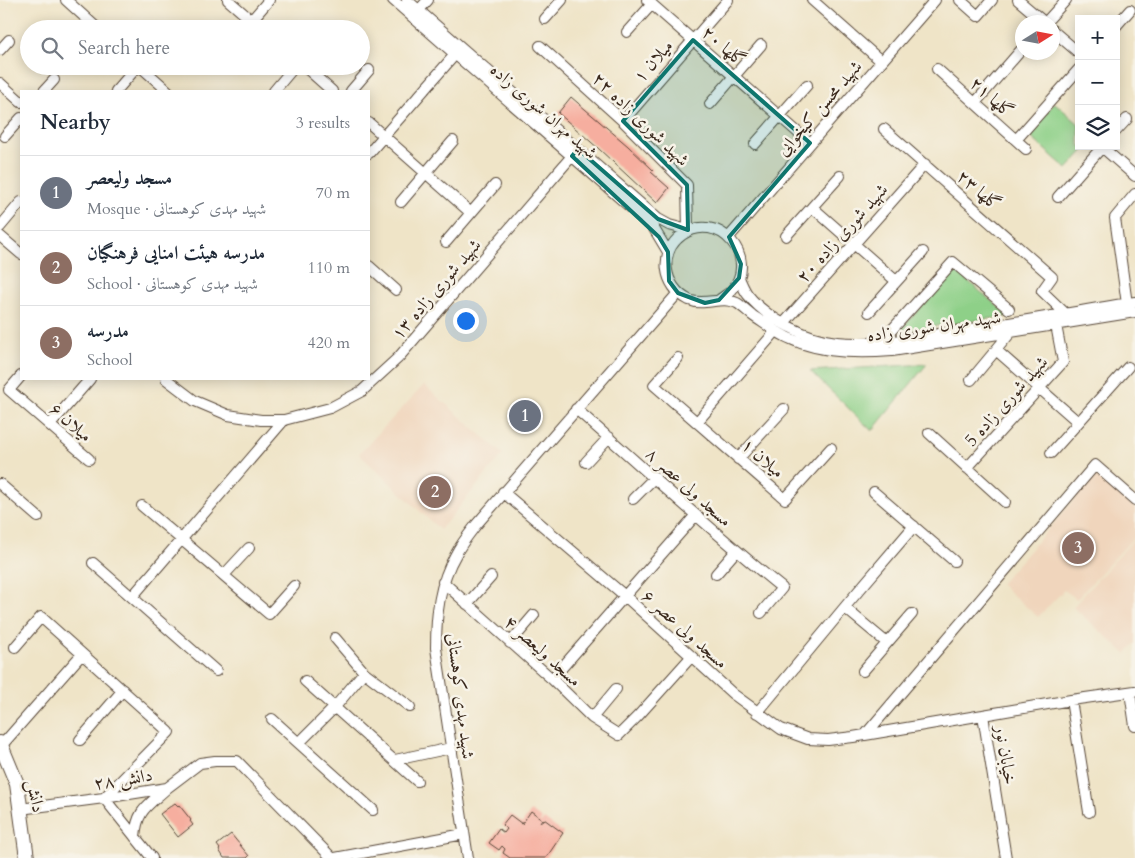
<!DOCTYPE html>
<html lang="en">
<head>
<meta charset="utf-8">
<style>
  :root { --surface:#fff; --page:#f2f2f3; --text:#1f2937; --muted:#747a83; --line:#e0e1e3; --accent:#1a73e8 }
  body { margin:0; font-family:Cardo,Amiri,serif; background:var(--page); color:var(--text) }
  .controls { position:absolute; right:15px; top:15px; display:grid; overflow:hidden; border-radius:0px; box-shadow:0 2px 12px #0003 }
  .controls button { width:45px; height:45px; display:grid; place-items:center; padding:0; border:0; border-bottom:1px solid var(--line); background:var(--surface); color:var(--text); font:25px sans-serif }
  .compass { position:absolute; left:1015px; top:15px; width:45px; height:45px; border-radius:50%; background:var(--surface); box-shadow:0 2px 12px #0003; rotate:79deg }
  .you { position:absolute; left:465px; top:320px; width:18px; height:18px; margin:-12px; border:4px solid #fff; border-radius:50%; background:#1a73e8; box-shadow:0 0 0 8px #1a73e833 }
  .badge { display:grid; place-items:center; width:32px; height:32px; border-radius:50%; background:var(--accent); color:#fff; font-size:16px; font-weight:700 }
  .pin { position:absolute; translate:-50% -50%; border:2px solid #fff; box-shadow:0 1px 5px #0006 }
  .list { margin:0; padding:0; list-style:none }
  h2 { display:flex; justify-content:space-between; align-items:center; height:65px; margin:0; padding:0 20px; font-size:21px }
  h2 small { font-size:16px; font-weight:400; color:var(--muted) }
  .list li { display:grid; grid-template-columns:32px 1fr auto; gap:15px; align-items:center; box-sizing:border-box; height:75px; padding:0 20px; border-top:1px solid var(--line) }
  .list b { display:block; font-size:19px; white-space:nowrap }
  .list p { margin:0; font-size:16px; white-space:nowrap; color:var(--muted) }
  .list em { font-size:16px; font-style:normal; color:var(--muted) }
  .icon { flex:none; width:28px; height:28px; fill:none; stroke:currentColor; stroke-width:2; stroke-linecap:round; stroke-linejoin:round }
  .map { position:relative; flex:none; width:1135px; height:858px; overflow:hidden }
  .search { position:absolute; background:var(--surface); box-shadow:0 2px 12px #0003; left:20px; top:20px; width:350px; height:55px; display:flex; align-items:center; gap:12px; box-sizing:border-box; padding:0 18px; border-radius:28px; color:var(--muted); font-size:19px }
  .panel { position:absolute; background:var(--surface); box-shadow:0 2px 12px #0003; left:20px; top:90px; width:350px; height:290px; border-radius:0px }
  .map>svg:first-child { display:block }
  .built { fill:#f0d5bc }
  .green { fill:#8ed088; stroke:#647d53 }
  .building { fill:#f6ae9f }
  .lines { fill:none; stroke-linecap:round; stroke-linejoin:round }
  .minor-casing { stroke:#564637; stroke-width:12 }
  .major-casing { stroke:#564637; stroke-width:16 }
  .minor { stroke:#fff; stroke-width:10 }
  .major { stroke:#fff; stroke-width:14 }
  .marked { fill:#0f766e; fill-opacity:0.2; stroke:#0f766e; stroke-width:4; stroke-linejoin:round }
  .labels { text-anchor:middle; stroke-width:5; stroke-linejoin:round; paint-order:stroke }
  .street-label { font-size:18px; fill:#3b2a1e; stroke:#f7f3e8 }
</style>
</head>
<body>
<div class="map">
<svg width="1135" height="858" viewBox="0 0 1135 858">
  <rect width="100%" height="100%" fill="#f7f3e8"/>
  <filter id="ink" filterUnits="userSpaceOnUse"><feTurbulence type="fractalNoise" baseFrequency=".02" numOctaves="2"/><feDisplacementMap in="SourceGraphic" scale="10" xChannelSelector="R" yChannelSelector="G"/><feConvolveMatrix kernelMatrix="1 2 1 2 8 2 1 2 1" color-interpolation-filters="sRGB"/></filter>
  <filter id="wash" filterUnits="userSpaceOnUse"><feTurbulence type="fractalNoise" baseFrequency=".0096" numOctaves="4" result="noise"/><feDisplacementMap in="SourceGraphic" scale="20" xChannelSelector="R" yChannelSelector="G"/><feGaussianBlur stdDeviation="1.12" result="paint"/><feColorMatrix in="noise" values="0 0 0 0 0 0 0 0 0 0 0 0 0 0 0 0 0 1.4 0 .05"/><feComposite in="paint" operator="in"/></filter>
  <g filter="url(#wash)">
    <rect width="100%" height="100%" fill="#efe4c7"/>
    <path class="built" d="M424 385 503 454 440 530 359 454Z
      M1096 475 1135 508V536L1077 599 1064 590 1038 617 1000 584Z
      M1135 538V643L1126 654 1073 607Z"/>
    <path class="green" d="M1055 103 1079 124V146H1088L1067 169 1026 133Z
      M955 270 1009 316 899 331Z
      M927 364 872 431 810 371Z"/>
    <g id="blocks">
      <path class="building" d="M571 97 628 146 653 170 651 172 669 188 657 203 599 149 558 113Z
        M175 803 178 806 179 805 191 820 190 821 193 825 178 837 160 814Z
        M531 811 542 819 540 822 541 823 544 819 563 833 546 858H510L503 853 505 849 502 846 499 850 489 843 499 829 504 833 507 829 502 825 510 815 522 824Z
        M231 834 249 856 247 858H224L219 850 220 849 217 845Z"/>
    </g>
  </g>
  <g filter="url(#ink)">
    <use href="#blocks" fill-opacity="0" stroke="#564637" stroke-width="1"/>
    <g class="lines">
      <defs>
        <path id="minor" d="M66 0 98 29
          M228 0 251 20
          M393 0 653 227 668 252
          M407 0 658 219 669 225 688 230 687 185 623 121 540 46
          M647 0 810 143
          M812 0 881 61
          M960 0 978 16 992 0
          M1018 0 1044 22
          M419 10 428 0
          M545 19 562 0
          M1046 22 1066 0
          M1116 26 1130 10
          M244 29 269 0
          M1052 30 1079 53
          M627 32 652 4
          M0 50 9 40
          M140 66 168 91
          M304 66 332 91
          M937 69 1026 149
          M0 83 21 102
          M44 91 54 80
          M116 91 138 66
          M274 91 295 66
          M351 91 369 70
          M975 103 1022 49
          M710 104 761 45
          M623 121 728 0
          M369 123 471 213
          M884 129 1052 277 1042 291 1067 315
          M1116 131 1127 119
          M5 136 21 118
          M1016 140 1079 69
          M755 144 807 85
          M1102 147 1135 176
          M369 153 459 50
          M1058 197 1103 146
          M401 202 453 141
          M812 207 896 281
          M0 227 21 202
          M0 236 21 254
          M786 236 840 176
          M729 237 935 0
          M446 242 495 185
          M369 266 396 290
          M739 278C742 284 744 290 748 295 767 319 807 339 837 342 875 346 913 338 951 332 1012 323 1074 312 1135 302
          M719 300C723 297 728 294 731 291 761 258 718 209 682 235 658 252 663 287 689 300 705 307 721 295 737 303 742 306 747 311 752 315 759 320 767 325 774 330 810 353 851 354 892 351L1135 312
          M1127 304 1115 218 1135 194
          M869 312 923 252
          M784 323 925 164
          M880 343 953 262 1009 309
          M996 350 1078 422
          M678 358 654 385 785 499 831 448
          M21 376 9 390 89 459
          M166 379 195 401 228 415 261 420H284L330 408 362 391 398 358 578 149
          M971 380 1011 332
          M576 409C645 469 711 531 782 588L761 613
          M697 422 776 331
          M50 425 90 379
          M929 433 1005 502
          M1051 453 1128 367
          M738 459 784 409
          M586 462 609 437
          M967 468 1063 362 1056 325
          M0 484 38 517
          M503 492 625 596 733 694 781 729 808 739 828 740 853 737 983 715 1006 858
          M874 492 954 561
          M633 499 655 477
          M142 506 269 614 294 586
          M93 563 216 671
          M716 574 736 551
          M224 575 249 548
          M443 582 552 679 592 718 616 689
          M132 597 284 420
          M467 604 491 577
          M845 608 887 643
          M335 638 364 672 410 707
          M510 643 534 615
          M15 647 41 617 169 732 104 798 152 858
          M863 671 912 614
          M552 679 695 516
          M305 681 417 781
          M1130 692 1135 726
          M1071 700 1089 812
          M757 713 849 602 914 526
          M983 715 1071 700 1135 691
          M592 718 619 735 638 716 691 657
          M272 719 373 810
          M866 734 1095 465 1135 500
          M80 740 123 690
          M299 743 335 707 364 672
          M2 745 82 654
          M395 760 451 748
          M20 809 104 798 167 788 200 763 215 761H237L332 858
          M135 837C137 809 148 806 167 788
          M335 858 464 834
          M468 858 436 648C436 615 439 583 456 554 461 544 469 534 476 525L678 293"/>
        <path id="major" d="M0 743 17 784 27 858"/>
      </defs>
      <use href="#minor" class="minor-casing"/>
      <use href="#major" class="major-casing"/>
      <use href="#minor" class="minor"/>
      <use href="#major" class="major"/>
    </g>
  </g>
  <path class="marked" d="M693 40 810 143 729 237 741 264 739 278 719 300 705 303 678 293 669 281 668 252 659 237 572 156 578 149 658 219 688 230 687 185 623 121Z"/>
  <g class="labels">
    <g class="street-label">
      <text transform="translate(724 46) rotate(41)" y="6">گلها ۲۰</text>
      <text transform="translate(653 61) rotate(-49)" y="6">میلان ۱</text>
      <text transform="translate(992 97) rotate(42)" y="6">گلها ۲۱</text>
      <text transform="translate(819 108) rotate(-49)" y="6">شهید محسن کیخوایی</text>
      <text transform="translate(544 111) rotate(41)" y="6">شهید مهران شوری زاده</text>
      <text transform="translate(641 119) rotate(44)" y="6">شهید شوری زاده ۲۲</text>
      <text transform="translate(979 190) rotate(41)" y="6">گلها ۲۳</text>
      <text transform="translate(842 233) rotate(-48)" y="6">شهید شوری زاده ۲۰</text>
      <text transform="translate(436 289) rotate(-49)" y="6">شهید شوری زاده ۱۳</text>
      <text transform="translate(934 326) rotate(-8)" y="6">شهید مهران شوری زاده</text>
      <text transform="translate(1006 401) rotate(-48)" y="6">شهید شوری زاده 5</text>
      <text transform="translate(71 422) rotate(41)" y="6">میلان ۶</text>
      <text transform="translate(763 458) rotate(41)" y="6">میلان ۱</text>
      <text transform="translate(689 487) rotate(42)" y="6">مسجد ولی عصر ۸</text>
      <text transform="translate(685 629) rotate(42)" y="6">مسجد ولی عصر ۶</text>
      <text transform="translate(543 651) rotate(42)" y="6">مسجد ولیعصر ۴</text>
      <text transform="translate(461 696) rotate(83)" y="6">شهید مهدی کوهستانی</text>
      <text transform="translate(1006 755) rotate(81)" y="6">خیابان نور</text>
      <text transform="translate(123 779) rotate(-9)" y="6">دانش ۲۸</text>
      <text transform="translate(36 796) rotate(79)" y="6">دانش</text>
    </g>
  </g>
</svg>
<div class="controls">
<button>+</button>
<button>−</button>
<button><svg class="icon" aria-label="layers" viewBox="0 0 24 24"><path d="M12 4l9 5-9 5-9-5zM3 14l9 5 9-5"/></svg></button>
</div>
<svg class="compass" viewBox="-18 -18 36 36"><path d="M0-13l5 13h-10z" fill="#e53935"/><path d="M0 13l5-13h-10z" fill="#747a83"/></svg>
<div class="you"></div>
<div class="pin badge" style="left:525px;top:416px;background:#6b7280">1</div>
<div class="pin badge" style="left:435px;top:492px;background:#8d6e63">2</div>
<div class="pin badge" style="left:1078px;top:548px;background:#8d6e63">3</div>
<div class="search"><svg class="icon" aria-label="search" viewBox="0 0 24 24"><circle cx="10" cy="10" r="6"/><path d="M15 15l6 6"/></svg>Search here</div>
<section class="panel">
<h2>Nearby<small>3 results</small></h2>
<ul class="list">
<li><span class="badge" style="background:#6b7280">1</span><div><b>مسجد ولیعصر</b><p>Mosque · شهید مهدی کوهستانی</p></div><em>70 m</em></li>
<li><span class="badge" style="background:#8d6e63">2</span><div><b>مدرسه هیئت امنایی فرهنگیان</b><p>School · شهید مهدی کوهستانی</p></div><em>110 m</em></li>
<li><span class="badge" style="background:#8d6e63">3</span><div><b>مدرسه</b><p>School</p></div><em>420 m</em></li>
</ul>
</section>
</div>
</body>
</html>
